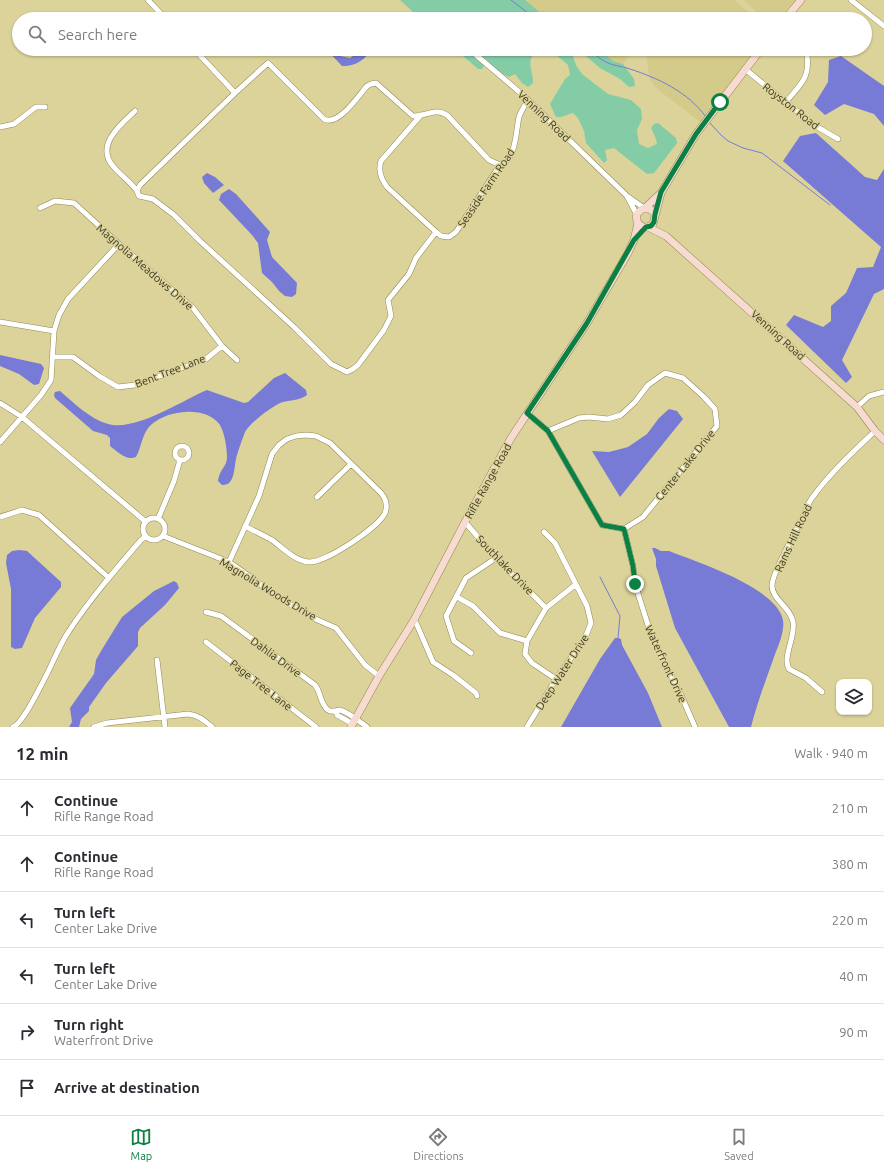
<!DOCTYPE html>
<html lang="en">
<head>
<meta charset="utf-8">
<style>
  :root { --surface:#fff; --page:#f7f7f7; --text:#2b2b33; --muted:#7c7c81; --line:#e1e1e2; --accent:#0b8043 }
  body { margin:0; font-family:Ubuntu,sans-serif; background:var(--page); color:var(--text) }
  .controls { position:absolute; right:12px; bottom:12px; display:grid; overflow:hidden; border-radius:8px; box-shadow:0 1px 3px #0004 }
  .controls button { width:36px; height:36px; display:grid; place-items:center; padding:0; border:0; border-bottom:1px solid var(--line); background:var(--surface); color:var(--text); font:20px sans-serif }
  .stop { position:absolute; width:12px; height:12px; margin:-9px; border:3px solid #0b8043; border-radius:50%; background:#fff }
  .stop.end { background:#0b8043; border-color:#fff; box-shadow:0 1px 4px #0008 }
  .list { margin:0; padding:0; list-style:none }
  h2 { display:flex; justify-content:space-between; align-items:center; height:52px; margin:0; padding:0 16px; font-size:17px }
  h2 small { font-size:13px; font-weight:400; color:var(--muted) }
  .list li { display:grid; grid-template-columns:26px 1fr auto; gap:12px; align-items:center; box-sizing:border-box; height:56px; padding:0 16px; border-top:1px solid var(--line) }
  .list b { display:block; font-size:15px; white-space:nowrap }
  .list p { margin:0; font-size:13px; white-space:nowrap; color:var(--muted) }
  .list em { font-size:13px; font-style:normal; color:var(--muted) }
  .icon { flex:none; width:22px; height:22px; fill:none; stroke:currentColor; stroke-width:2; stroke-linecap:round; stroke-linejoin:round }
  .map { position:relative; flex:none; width:884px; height:727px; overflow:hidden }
  .search { position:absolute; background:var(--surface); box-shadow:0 1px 3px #0004; left:12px; right:12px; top:12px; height:44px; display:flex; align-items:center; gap:10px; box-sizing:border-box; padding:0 14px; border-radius:22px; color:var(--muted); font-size:15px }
  .sheet { height:388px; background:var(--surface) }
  nav { display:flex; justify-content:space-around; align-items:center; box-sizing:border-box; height:56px; border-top:1px solid var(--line); background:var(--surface); font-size:11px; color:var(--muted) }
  nav a { display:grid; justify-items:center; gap:2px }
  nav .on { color:var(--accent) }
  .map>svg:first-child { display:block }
  .built { fill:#d4ca89 }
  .green { fill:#83cca6 }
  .water { fill:#787bd5 }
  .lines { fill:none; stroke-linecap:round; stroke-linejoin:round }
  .stream { stroke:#787bd5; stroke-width:1 }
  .street-casing { stroke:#918953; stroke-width:6 }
  .secondary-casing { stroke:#918953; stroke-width:8 }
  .street { stroke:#fff; stroke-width:5 }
  .secondary { stroke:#f7dad0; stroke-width:7 }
  .route { stroke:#0b8043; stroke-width:5 }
  .labels { text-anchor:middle; stroke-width:3; stroke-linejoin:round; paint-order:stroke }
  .street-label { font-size:11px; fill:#3c3821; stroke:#dbd39a }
</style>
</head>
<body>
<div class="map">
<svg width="884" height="727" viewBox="0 0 884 727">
  <rect width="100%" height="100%" fill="#dbd39a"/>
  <path class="built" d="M525 0H734L757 19H551L542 14Z
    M743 0H795L779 19H765Z
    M600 49H635L623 64 613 61 601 51Z
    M645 49H756L702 121H699L656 88 650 80Z"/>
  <path class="green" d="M400 0H525L542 14 551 19H421Z
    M455 49H539C524 61 533 68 533 83L528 87 522 83 515 74 509 77 501 73 487 61 482 69H478Z
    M549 49H600L601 51 613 61 623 64 634 79 635 86 629 87 620 79 600 68 580 51 575 52 573 56 576 65 582 74 608 94 631 100 641 109 642 119 637 130 639 144 648 148 657 144 656 139 651 128 654 124 658 123 676 138 677 143 654 173 647 174 614 148 605 150 607 160 604 163 586 143 584 131 578 118 573 113C567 114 563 118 556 117L550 104 565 79 570 75 568 65Z"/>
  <path class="water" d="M326 49H333L340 56 350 58 363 49H372C365 60 354 67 342 66Z
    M841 56 884 86V126L874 114 844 104 825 115 814 105 828 82 829 60Z
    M816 133 865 177 877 180 884 169V289L874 294 842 360 852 377 846 383 786 325 794 315 823 327 831 321V306L846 293 857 268 873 267 881 247 783 161 800 136Z
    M207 173 215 177 224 185 213 193 204 183 202 177Z
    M229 189 236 194 270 232 267 240 272 257 297 283 296 294 292 297 285 296 279 291 272 282 262 273 258 243 252 235 219 200 221 194Z
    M0 355 41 364 44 368 39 384 34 385 19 374 0 366Z
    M285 373 306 390 307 395C300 400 292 400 283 402 273 405 250 423 245 432 243 437 237 454 236 459 234 468 235 486 222 485L218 481C219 470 227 466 227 458 227 449 225 434 220 425 206 405 168 410 152 424 142 432 142 446 136 457 126 461 118 452 110 446V438L107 435 93 431 55 398 54 395 55 392 60 391C74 403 90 419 108 424 135 432 183 400 207 390L244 403 248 402 274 378Z
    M669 409 677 411 683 419 620 497 592 451 609 452 628 447 647 434 659 418Z
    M652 548H655L661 551H669C696 562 790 591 783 628 782 639 776 650 773 660 765 682 757 704 751 727H729L675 628 656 566V559Z
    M19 550 27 551 61 582V587L35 618 22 648 15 649 11 647V589L6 563 7 555 12 551Z
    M174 581 177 583 179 588 165 605 140 628 138 632V646L106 683 89 707V711L81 719 79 727H69L72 722 70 708 94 674 96 660 101 651 122 617 154 591Z
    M615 638H618L621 639 622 645 648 693 662 727H561L600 659Z"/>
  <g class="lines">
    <path class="stream" d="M511 0 528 13 542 19
      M589 49C595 54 599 59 606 62 613 66 622 66 630 69 658 78 688 92 706 117
      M710 123 721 135 728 141 743 148 762 153 830 205
      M600 577 620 616 618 638"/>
    <defs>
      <path id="street" d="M148 0 166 19
        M851 0 884 26
        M194 49 235 93 268 63 324 119C338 127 359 95 367 86L371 84 376 83 413 116C426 117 433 107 447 115L489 160 500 165
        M476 55 524 96 627 196
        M745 69 814 125 838 139
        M235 93 140 185 137 191 139 196 153 199 174 215 200 241 294 327 331 364 347 372 353 369 358 365 384 330 391 316 388 300 409 274 416 258 436 232
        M785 103C801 84 812 77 806 50
        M135 111C121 124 95 145 113 166 120 175 130 181 137 191
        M421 115 381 161C378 170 381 179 387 187L436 232 441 236 449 237 456 232 500 165C516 161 516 130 519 117 521 111 525 105 528 100
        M0 127 14 124 36 107H45
        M40 208 55 201 74 203 119 244 193 308 222 346 237 360
        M637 215 627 196 644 208
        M0 322 54 331
        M53 357H73L99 376 118 387 135 385 206 359 222 346
        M0 403 22 417 146 522
        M857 407 869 396 884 392
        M527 413 548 431 602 525 624 529 643 517 717 426 715 409 703 396 683 378 665 373 648 385 635 402 621 415 608 419 589 417 579 418 548 431
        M0 442 41 395 51 380 54 331 59 315 68 299 119 244
        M175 453a7 7 0 1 1 14 0a7 7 0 1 1-14 0Z
        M317 497 351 464
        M0 517 22 510 39 515 109 578
        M143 529a11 11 0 1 1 22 0a11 11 0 1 1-22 0Z
        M158 519 174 481 180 460
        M465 522 496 558 546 608
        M624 529 633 566 635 584 652 638 681 695 695 727
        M163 536 229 562 249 576 279 598 313 618 336 628 365 665 379 676
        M229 562 259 496 272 454 279 445 287 439 296 436 306 435 316 436 330 443 381 493C386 499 388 505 385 513 378 528 325 563 309 562 295 561 283 548 272 540 263 535 254 531 245 526
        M457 597 473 606 500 633 527 641
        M206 612 221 616 315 685C321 692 320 704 328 710 332 713 336 710 340 710 348 712 360 722 367 727
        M414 620 417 625 433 662 453 675 476 693 477 696
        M206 642 316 727
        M471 653 454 641 446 616 466 578 496 558
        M157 660 165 727
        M556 679 532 663 525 654 527 641 546 608 575 585
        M822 692 806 678 789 669C782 657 796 636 793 622 791 608 772 599 772 586 772 576 781 561 785 552 791 540 797 528 803 517 806 510 808 503 812 498 830 473 853 452 875 431
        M336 711 337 715 353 724
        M13 727C23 724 41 685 47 674 54 660 60 644 69 631 90 599 116 569 141 540L146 536
        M94 727 107 723 188 714C199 715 205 721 212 727
        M527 727 556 679 585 638 591 623 587 606 555 543 544 532"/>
      <path id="secondary" d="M785 19 801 0
        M645 208 661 193 696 134 761 49
        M655 214 650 209H642L637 214C634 225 645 231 653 224L661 193
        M648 227 666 236 857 407 875 431 884 440
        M351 727 379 676 414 620 465 522 511 438 587 323 628 253 634 240 638 223"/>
    </defs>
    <use href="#street" class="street-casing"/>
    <use href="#secondary" class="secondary-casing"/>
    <use href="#street" class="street"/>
    <use href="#secondary" class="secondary"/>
  </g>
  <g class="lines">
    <path class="route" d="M635 584 633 566 624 529 602 525 548 431 527 413 587 323 634 240 646 227 651 226 654 222 655 214 661 192 696 134 720 102"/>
  </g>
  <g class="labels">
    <g class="street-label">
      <text transform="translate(791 106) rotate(38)" y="4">Royston Road</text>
      <text transform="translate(544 116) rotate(44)" y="4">Venning Road</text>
      <text transform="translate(486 188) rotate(-56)" y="4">Seaside Farm Road</text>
      <text transform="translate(145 267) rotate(41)" y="4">Magnolia Meadows Drive</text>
      <text transform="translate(778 335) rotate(42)" y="4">Venning Road</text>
      <text transform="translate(170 371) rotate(-21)" y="4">Bent Tree Lane</text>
      <text transform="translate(685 465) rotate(-51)" y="4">Center Lake Drive</text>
      <text transform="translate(488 481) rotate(-61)" y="4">Rifle Range Road</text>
      <text transform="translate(793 538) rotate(-65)" y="4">Rams Hill Road</text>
      <text transform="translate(505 565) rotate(46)" y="4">Southlake Drive</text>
      <text transform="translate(268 589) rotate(31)" y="4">Magnolia Woods Drive</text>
      <text transform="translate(276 657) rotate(36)" y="4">Dahlia Drive</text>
      <text transform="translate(666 664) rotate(65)" y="4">Waterfront Drive</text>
      <text transform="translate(562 672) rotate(-57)" y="4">Deep Water Drive</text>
      <text transform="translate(261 685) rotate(38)" y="4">Page Tree Lane</text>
    </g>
  </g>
</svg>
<div class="controls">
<button><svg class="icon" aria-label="layers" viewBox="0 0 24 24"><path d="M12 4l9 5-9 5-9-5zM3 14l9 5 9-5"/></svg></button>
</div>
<div class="stop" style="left:720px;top:102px"></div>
<div class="stop end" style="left:635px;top:584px"></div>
<div class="search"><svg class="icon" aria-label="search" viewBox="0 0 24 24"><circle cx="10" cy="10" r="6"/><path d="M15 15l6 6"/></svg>Search here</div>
</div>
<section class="sheet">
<h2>12 min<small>Walk · 940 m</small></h2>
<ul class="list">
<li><svg class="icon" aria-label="ahead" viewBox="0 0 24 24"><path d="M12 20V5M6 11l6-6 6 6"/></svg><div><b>Continue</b><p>Rifle Range Road</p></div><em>210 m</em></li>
<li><svg class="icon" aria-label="ahead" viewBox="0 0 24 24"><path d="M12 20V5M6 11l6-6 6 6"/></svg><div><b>Continue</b><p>Rifle Range Road</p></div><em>380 m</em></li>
<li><svg class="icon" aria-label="left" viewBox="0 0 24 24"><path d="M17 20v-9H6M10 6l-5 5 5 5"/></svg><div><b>Turn left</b><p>Center Lake Drive</p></div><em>220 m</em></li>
<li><svg class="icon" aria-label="left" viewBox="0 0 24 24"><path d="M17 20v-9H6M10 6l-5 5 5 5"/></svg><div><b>Turn left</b><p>Center Lake Drive</p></div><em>40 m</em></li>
<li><svg class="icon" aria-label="right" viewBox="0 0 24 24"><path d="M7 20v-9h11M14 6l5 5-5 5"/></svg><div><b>Turn right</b><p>Waterfront Drive</p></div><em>90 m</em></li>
<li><svg class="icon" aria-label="arrive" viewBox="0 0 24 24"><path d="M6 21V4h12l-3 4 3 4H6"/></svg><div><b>Arrive at destination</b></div></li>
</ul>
</section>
<nav>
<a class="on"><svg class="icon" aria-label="map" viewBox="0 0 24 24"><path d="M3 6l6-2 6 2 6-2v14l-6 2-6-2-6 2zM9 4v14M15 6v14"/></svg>Map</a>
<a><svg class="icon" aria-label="directions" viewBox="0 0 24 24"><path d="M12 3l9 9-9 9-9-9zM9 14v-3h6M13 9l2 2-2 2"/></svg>Directions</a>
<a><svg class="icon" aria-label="saved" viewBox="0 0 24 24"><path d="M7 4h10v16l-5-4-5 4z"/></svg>Saved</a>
</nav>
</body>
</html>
